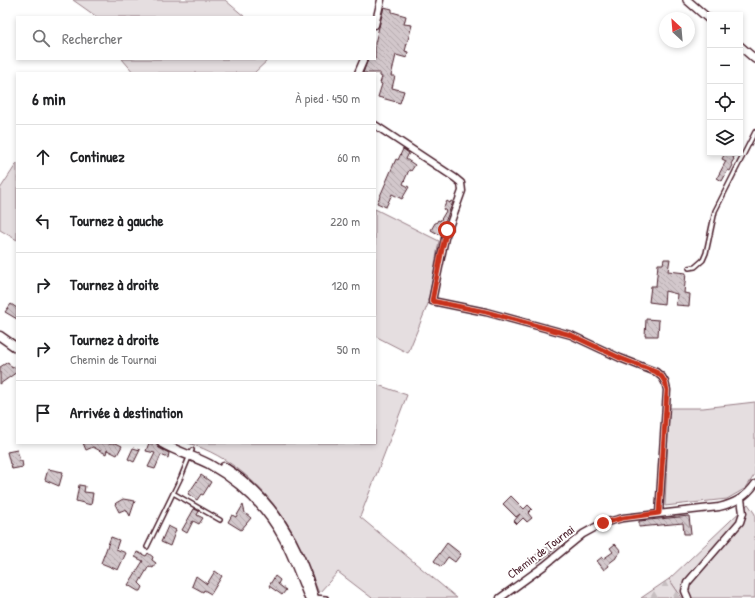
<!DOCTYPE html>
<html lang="fr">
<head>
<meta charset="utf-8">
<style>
  :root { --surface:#fff; --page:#f2f2f2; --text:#202124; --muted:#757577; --line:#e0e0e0 }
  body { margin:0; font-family:"Patrick Hand",sans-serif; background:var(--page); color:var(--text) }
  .controls { position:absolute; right:12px; top:12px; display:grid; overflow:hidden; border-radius:0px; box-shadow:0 2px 6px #0003 }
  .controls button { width:36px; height:36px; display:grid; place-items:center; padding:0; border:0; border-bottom:1px solid var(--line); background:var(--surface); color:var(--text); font:20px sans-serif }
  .compass { position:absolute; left:659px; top:12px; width:36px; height:36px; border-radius:50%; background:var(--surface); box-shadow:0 2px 6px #0003; rotate:334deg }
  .stop { position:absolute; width:12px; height:12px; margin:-9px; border:3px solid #c8321e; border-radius:50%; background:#fff }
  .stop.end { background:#c8321e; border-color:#fff; box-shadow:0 1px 4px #0008 }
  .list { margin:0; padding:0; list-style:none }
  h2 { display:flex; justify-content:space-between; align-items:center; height:52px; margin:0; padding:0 16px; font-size:17px }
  h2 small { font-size:13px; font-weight:400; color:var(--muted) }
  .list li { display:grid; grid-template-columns:26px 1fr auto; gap:12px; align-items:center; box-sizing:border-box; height:64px; padding:0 16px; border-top:1px solid var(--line) }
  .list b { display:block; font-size:15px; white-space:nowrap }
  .list p { margin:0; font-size:13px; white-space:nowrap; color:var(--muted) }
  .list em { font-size:13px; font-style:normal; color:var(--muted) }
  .icon { flex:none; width:22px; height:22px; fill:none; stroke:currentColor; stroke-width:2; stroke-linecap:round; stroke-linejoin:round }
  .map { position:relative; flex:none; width:755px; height:598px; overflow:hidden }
  .search { position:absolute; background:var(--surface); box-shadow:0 2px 6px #0003; left:16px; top:16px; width:360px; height:44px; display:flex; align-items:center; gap:10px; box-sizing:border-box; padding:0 14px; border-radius:0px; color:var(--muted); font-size:15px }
  .panel { position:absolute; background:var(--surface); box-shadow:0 2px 6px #0003; left:16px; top:72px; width:360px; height:372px; border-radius:0px }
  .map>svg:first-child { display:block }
  .green { fill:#e5dee0; stroke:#987e86 }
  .forest { fill:url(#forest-firs); stroke:#987e86 }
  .building { fill:url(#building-back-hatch); stroke:#4a1f2b }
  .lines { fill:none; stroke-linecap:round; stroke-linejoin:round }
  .service-casing { stroke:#4a1f2b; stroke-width:6 }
  .minor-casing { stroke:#4a1f2b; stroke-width:9 }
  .tertiary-casing { stroke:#4a1f2b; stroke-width:10 }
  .secondary-casing { stroke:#4a1f2b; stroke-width:11 }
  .service { stroke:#fff; stroke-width:3 }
  .minor { stroke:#fff; stroke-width:6 }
  .tertiary { stroke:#fff; stroke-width:7 }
  .secondary { stroke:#fff; stroke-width:8 }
  .route { stroke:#c8321e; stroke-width:5 }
  .labels { text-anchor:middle; stroke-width:4; stroke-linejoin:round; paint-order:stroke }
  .street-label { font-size:12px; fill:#4a1f2b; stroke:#fff }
</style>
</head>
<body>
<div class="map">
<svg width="755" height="598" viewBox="0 0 755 598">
  <defs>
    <pattern id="forest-firs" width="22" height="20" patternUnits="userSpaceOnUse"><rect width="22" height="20" fill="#e5dee0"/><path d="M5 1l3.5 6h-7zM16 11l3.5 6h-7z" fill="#c6bec0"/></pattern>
    <pattern id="building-back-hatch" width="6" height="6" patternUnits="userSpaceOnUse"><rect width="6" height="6" fill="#d2c7cb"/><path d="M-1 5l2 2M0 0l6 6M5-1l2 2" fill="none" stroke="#b6aaae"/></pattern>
  </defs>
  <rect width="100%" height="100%" fill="#fff"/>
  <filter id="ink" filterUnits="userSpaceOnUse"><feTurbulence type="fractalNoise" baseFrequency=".025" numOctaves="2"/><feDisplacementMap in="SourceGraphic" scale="8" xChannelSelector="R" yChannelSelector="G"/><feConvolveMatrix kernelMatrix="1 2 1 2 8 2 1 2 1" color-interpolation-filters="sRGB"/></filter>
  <g filter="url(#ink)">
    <path class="green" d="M73 0H225L245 17H97Z
      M122 59H269L254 73H134Z
      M17 163V240L0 230V189Z
      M375 209 439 241 428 304 408 353 375 336Z
      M375 384 407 395 360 517 457 598H372L338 572 319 593C309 570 300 544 287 523 263 486 230 456 188 443H375Z
      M755 402V474L746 488 727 499 665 506 669 408H703Z
      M748 504 755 514V598H682L669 579Z"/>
    <path class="forest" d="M669 579 682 598H641Z"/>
    <path class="building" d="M384 7 392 9V12L406 16 404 24 412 25 405 51 408 52 407 58 396 55 391 76H395L392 88 404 91 400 103 378 97 382 84 380 83 382 77 380 76V73H363L368 59H375V43Z
      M403 149 409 153 406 159 415 165 411 171 409 170 403 184 409 187 402 199 392 194 386 207 377 203 396 159 398 160Z
      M725 153H735L733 158 734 159 731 164 733 165 730 171 728 170 722 181 717 178 726 161 722 159Z
      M447 201 450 203 451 201 453 202 440 235 431 230 435 223H436L438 220 440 221 446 211 443 209Z
      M664 259H670L668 271 686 273 684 293 690 294 689 306 676 305 677 294 665 291 664 304 649 302 651 286H656L658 264H663Z
      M11 304 17 308V319L5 312Z
      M646 319 659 320 658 336H645Z
      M8 362 12 368 17 365V372L0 384V367Z
      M83 443H116L122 446 117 455 107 450 106 454 93 447 86 450Z
      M149 443 157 445 159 448 169 453 168 458 161 455 155 469 148 467 155 453 146 451Z
      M133 448 140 450 134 462 128 459Z
      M17 450 20 461H22L23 467 12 469 11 464H10L7 452Z
      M48 469 63 472 59 486 45 480Z
      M201 475 211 482 203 495 201 494 197 500 188 494Z
      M79 485 85 486 84 492 93 493 91 505 76 501Z
      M511 496 524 509 528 505 532 509 528 513 532 518 527 522 523 518 517 524 514 521 520 514 516 517 503 504Z
      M123 499 135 501 130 516 126 509 119 512 115 504 116 503Z
      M243 505 245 513 251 518 241 530 228 522 232 515 236 517Z
      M194 509 199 511 197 515 203 518 199 524 193 521 187 533 182 530Z
      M689 516 691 534H684L683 523 639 527V521Z
      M168 526 176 530 170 546 161 542Z
      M111 537 119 540 116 549 126 553 118 570 101 563Z
      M555 540 560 545 537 563 532 558Z
      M447 543 461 554 455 562 448 557 441 567 434 561Z
      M615 544 621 551 616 557V558L608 564 609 566 604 570 597 561 602 557 603 559 613 552 610 548Z
      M137 552 146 556 148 553 153 557 152 560 156 563 153 568 149 566 139 583 143 587 141 591H138L128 585 143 561 135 557Z
      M215 571 222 576 211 594 204 590 203 592 192 586 196 576 207 584Z
      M275 576 280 580 278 584 286 590 282 595 269 586Z"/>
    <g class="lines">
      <defs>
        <path id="service" d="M689 268 695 267 703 260 706 253 715 211 755 132
          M173 493 220 520
          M147 547 181 477 192 450
          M314 597 326 598"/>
        <path id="minor" d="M375 25 381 0
          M358 73 364 59
          M375 125 455 178 461 183 462 191 445 238 432 301 486 312 571 335 620 358 656 372 662 377 665 382 667 390 659 513
          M500 598 544 566 583 534 603 523 623 518 719 507C735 503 746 497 755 484
          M688 598 685 591 687 583 740 522 743 513 741 499"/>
        <path id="tertiary" d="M687 0 710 20
          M740 46 755 59"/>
        <path id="secondary" d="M0 336 17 348
          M162 443C177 452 194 456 209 464 241 482 267 507 284 539 294 558 301 578 309 598
          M224 467C271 497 300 545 314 598"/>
      </defs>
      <use href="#service" class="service-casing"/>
      <use href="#minor" class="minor-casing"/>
      <use href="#tertiary" class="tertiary-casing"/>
      <use href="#secondary" class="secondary-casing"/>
      <use href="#service" class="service"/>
      <use href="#minor" class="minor"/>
      <use href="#tertiary" class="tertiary"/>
      <use href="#secondary" class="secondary"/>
    </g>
  </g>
  <g class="lines" filter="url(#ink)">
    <path class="route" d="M447 230 442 249 432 301 486 312 571 335 620 358 656 372 662 377 665 382 667 390 659 513 623 518 603 523"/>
  </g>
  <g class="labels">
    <g class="street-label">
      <text transform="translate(541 552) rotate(-37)" y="4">Chemin de Tournai</text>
    </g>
  </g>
</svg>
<div class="controls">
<button>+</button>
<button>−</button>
<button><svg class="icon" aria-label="locate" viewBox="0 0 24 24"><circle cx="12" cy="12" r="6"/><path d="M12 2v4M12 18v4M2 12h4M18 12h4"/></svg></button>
<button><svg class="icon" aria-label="layers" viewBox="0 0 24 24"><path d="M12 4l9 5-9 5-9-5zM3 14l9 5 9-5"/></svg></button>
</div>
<svg class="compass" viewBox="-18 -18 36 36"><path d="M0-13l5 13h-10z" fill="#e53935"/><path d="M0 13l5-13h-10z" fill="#757577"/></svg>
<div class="stop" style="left:447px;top:230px"></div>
<div class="stop end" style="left:603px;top:523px"></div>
<div class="search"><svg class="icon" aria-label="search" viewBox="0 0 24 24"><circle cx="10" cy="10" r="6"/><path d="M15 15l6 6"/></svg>Rechercher</div>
<section class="panel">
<h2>6 min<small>À pied · 450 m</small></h2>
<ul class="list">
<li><svg class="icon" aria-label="ahead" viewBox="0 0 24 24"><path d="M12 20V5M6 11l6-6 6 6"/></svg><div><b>Continuez</b></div><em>60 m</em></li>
<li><svg class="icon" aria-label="left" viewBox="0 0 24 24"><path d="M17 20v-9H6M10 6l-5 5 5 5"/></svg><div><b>Tournez à gauche</b></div><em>220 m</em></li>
<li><svg class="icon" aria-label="right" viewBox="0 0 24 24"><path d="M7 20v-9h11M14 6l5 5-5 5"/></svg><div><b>Tournez à droite</b></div><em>120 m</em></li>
<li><svg class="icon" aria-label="right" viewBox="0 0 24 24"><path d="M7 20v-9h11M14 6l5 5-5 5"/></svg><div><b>Tournez à droite</b><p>Chemin de Tournai</p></div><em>50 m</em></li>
<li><svg class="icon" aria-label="arrive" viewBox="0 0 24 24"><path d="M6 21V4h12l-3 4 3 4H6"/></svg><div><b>Arrivée à destination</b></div></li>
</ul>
</section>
</div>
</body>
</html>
